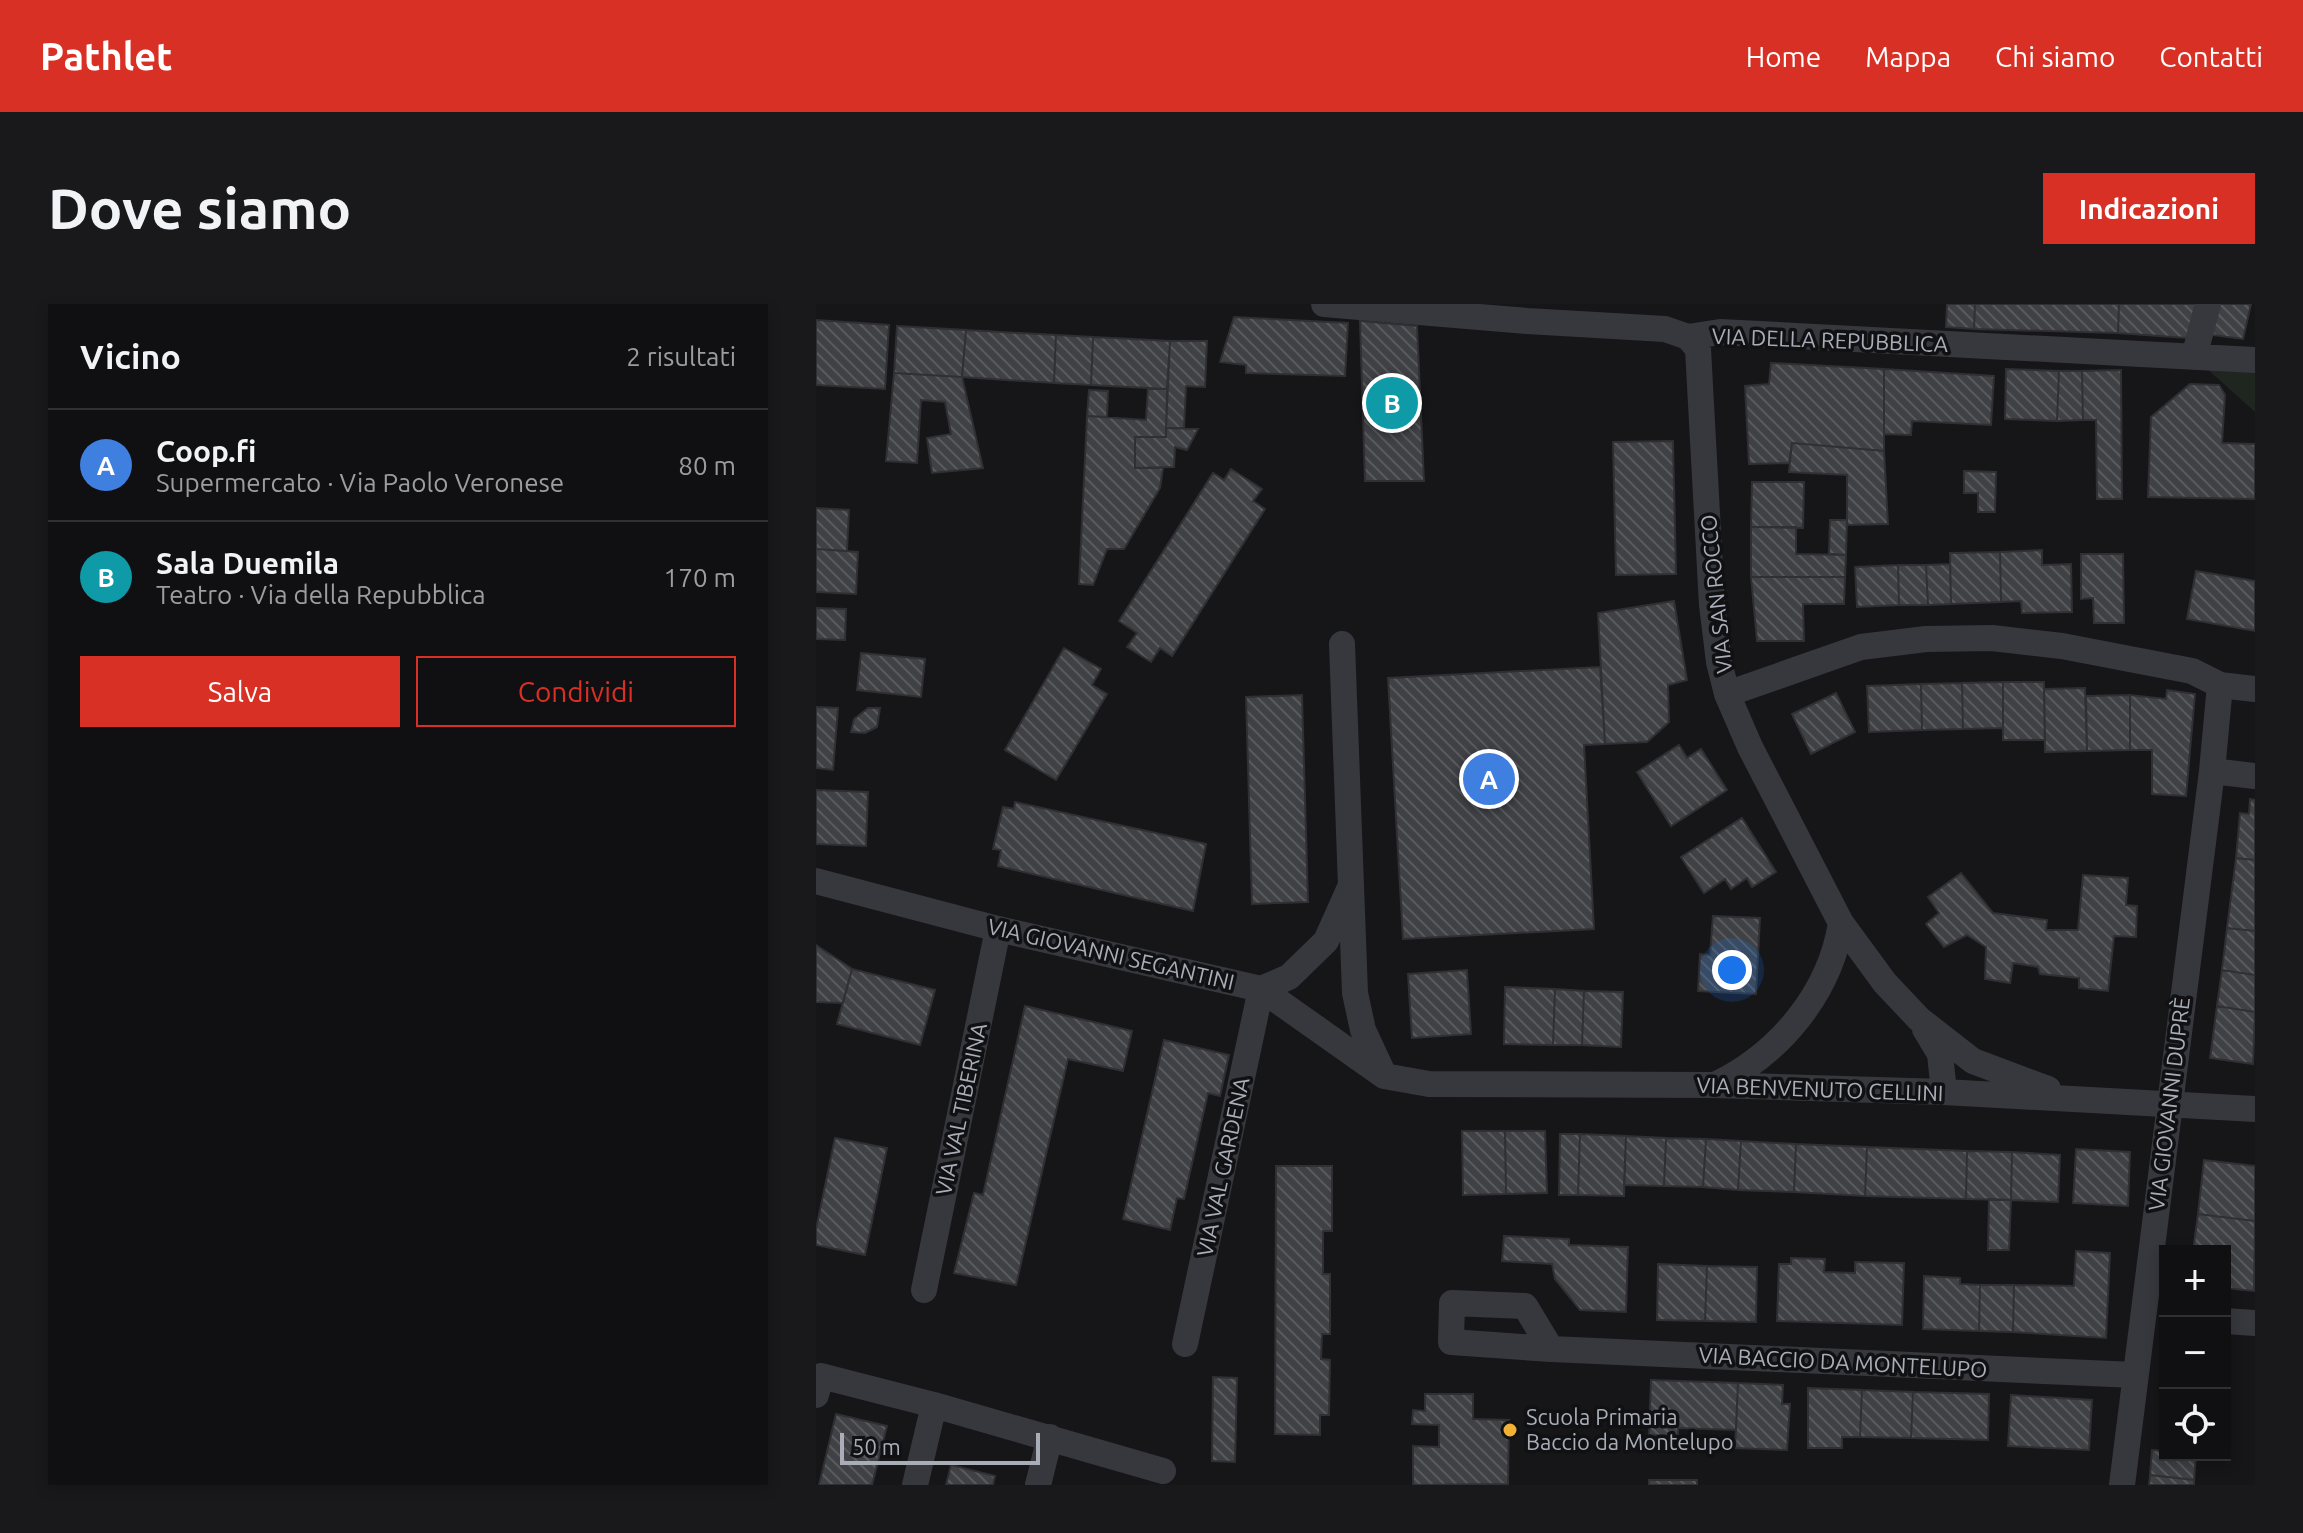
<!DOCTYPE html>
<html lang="it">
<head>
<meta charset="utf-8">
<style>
  :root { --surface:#101012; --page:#19191b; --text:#f1f3f6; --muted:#9c9d9f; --line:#303032; --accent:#d93025 }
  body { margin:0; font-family:Ubuntu,sans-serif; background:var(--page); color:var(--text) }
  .controls { position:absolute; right:24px; bottom:24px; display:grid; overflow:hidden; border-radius:0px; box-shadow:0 4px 12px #0003 }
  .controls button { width:72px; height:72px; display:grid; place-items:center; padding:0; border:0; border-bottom:2px solid var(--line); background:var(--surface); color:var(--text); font:40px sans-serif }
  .scale { position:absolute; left:24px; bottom:20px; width:200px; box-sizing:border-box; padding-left:8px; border:4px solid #a8adb8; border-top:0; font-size:22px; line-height:28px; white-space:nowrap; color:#a8adb8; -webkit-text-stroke:6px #111113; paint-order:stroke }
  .you { position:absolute; left:916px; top:666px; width:28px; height:28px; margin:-20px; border:6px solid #fff; border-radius:50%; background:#1a73e8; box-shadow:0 0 0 12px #1a73e833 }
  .badge { display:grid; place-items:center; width:52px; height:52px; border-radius:50%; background:var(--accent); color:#fff; font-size:26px; font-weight:700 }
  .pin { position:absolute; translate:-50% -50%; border:4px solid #fff; box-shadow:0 2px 8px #0006 }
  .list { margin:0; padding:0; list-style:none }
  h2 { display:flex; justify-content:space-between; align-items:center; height:104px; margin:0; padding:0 32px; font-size:34px }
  h2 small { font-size:26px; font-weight:400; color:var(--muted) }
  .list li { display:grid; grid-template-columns:52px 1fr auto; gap:24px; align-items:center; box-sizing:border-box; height:112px; padding:0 32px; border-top:2px solid var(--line) }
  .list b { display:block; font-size:30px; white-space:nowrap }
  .list p { margin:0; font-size:26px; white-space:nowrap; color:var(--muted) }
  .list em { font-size:26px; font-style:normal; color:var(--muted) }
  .actions { display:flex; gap:16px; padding:24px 32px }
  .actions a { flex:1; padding:18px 0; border:2px solid var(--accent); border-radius:0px; text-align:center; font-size:28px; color:var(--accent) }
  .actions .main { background:var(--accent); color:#fff }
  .icon { flex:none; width:44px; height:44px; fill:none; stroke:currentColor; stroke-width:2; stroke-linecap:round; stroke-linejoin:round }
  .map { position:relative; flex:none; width:1439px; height:1181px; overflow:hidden; border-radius:0px }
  header { display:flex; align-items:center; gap:48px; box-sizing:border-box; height:112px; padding:0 40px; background:var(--accent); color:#fff }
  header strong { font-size:38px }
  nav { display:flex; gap:44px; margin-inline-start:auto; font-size:28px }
  .intro { display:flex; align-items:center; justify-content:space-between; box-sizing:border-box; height:192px; padding:0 48px }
  h1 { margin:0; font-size:56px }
  .button { padding:20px 36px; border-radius:0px; background:var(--accent); color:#fff; font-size:28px; font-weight:700 }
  main { display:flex; gap:48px; padding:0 48px }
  aside { flex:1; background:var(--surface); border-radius:0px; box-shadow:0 4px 12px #0003 }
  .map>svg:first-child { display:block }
  .green { fill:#1e261f }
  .building { fill:url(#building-back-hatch); stroke:#303034; stroke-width:2 }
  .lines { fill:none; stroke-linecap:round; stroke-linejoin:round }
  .minor { stroke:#37383d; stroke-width:26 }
  .poi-dot { fill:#f2b134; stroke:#111113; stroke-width:3 }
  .labels { text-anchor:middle; stroke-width:7; stroke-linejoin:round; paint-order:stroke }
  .street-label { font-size:22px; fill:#a8adb8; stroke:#111113 }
  .poi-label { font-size:22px; fill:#a8adb8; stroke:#111113; text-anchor:start }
</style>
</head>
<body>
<header>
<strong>Pathlet</strong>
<nav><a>Home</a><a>Mappa</a><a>Chi siamo</a><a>Contatti</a></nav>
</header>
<div class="intro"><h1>Dove siamo</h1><a class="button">Indicazioni</a></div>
<main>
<aside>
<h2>Vicino<small>2 risultati</small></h2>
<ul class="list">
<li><span class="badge" style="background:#3f7fe0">A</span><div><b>Coop.fi</b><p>Supermercato · Via Paolo Veronese</p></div><em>80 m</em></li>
<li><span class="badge" style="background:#0f9aa8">B</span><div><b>Sala Duemila</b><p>Teatro · Via della Repubblica</p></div><em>170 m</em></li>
</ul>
<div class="actions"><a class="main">Salva</a><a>Condividi</a></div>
</aside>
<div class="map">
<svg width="1439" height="1181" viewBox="0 0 1439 1181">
  <defs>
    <pattern id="building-back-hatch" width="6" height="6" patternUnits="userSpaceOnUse" patternTransform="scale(2)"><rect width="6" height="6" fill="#404145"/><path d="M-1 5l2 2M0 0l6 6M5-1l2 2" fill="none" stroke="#595a5e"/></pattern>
  </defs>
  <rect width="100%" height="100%" fill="#161618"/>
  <path class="green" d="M1378 53 1439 58V108Z"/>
  <path class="building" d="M1131 0H1159L1158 25 1130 23Z
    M1159 0H1303L1302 29 1158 25Z
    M1303 0H1380L1371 34 1302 29Z
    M1403 0H1435L1427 35 1396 31Z
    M418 13 532 19 529 72 430 69V61L404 58Z
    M0 16 73 21 69 85 0 81Z
    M544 17 601 22 608 177H549Z
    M81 22 150 26 146 73 78 69Z
    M150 26 240 31 238 79 146 73Z
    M240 31 277 33 275 81 238 79Z
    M277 33 354 37 351 85 275 81Z
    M354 37H391L389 83 370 82 368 124H350Z
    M955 59 1068 65V147L976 139 973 159 933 160 929 82 953 80Z
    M1068 65 1178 72 1175 121 1096 117 1095 131 1068 130Z
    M1190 65 1243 67 1241 117 1189 115Z
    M1305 66 1306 195H1281L1280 116H1267L1266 67Z
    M1243 67H1266L1267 116 1241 117Z
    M78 69 146 73 167 164 116 169 111 134 135 130 129 98 105 96 101 159 70 157Z
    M1374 80 1403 81 1409 91 1406 139 1439 140V195L1332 193 1335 113Z
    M332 84 351 85 350 133H319V164H347L344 184 308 245H291L277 281 263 280 271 112 330 116Z
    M273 86 292 87 291 113 271 112Z
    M350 124 382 125 371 146 359 143 358 163 319 164V133H350Z
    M857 137 860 270 800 271 797 138Z
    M976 139 1068 147 1072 220 1031 221V171L973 168Z
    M415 165 446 185 437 197 449 205 356 352 344 344 335 358 311 343 321 329 303 317 397 169 408 176Z
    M1148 167 1180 168 1179 208H1162V189H1148Z
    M936 178H988L987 224 935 223Z
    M0 204 33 206 31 247 0 245Z
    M1014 216H1031L1030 251 1013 250Z
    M935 223H980V250L1030 251 1029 273H935Z
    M0 245 42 248 40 290 0 288Z
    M1226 246V261L1255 260 1256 308 1206 309 1205 297 1185 298 1184 248Z
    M1184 248 1185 298 1135 300 1134 249Z
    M1265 250H1307L1308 319H1278L1277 294 1265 295Z
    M1134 260 1135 300 1112 301 1110 261Z
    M1082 261 1083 301 1041 303 1039 263Z
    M1082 261H1110L1112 301H1083Z
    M1380 267 1439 277V327L1371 315Z
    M935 273H1029L1028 300H987L988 337H941Z
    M858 297 871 376 852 381 853 418 831 438 789 440 782 309Z
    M0 304 30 305 29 336 0 335Z
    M248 344 285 365 276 381 291 390 240 476 189 446Z
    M45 349 109 355 105 393 41 386Z
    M784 363 789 440 768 441 778 625 587 635 572 374Z
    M1187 378H1228L1229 436H1187Z
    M1187 378V424L1147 425 1146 379Z
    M1146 379 1147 425 1106 426 1105 380Z
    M1105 380 1106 426 1053 428 1051 382Z
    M1269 384 1271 447 1229 448 1228 385Z
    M1351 386 1379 390 1370 492 1336 490V446H1314V391L1350 395Z
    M1020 389 1039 428 995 450 976 410Z
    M486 391 492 598 436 600 430 393Z
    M1314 391V446L1271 447 1270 392Z
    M0 403 22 404 17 466 0 464Z
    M52 404H64L61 423 49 429 35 428 38 415Z
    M863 441 871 454 885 445 911 486 855 522 821 468Z
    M0 486 52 488 50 542 0 540Z
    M1434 495 1439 496V556L1420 554 1424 509 1433 510Z
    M199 498 390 540 377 607 182 562 185 546 177 545 187 503 198 505Z
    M926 514 960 568 936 583 931 574 915 585 909 575 888 589 865 553Z
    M1420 554 1439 556V627L1411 624Z
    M1145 569 1177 609 1231 616 1230 626H1262L1267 571 1312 574 1310 601 1321 602 1320 633 1298 632 1292 687 1263 684V674L1224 670 1222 663 1197 659 1194 679 1169 675 1170 643 1151 631 1128 643 1110 620 1123 609 1112 593Z
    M897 612 944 614 940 690 882 687 884 650 894 651Z
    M1411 624 1439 627V671L1406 666Z
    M0 641 36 665 27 699 0 698Z
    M36 665 119 686 104 741 21 720Z
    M651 666 655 730 596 734 592 670Z
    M1406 666 1439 671V708L1401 702Z
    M689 683 739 685 737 741 688 740Z
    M739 685 768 687 766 741H737Z
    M768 687 807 688 805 743 766 741Z
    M209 702 316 727 307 767 252 755 200 981 138 969 158 889 167 891Z
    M1401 702 1439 708 1437 760 1394 754Z
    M348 736 413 751 404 792 392 789 368 895 361 894 354 926 307 915Z
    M646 827H689L690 890 647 891Z
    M689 827H729L731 889 690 890Z
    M744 830H764L762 891H743Z
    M764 830 810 832 808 892 762 891Z
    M810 832 850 834 848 882 808 881Z
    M19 834 71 844 49 951 0 941V925Z
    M850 834 890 835 887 883 848 882Z
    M890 835 925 837 922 886 887 883Z
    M925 837 980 840 978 888 922 886Z
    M980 840 1051 843 1049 892 978 888Z
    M1051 843 1151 847 1150 895 1049 892Z
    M1260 845 1314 848 1312 902 1257 899Z
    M1151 847 1196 848 1195 896 1150 895Z
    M1196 848 1244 851 1242 898 1195 896Z
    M1388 856 1439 862V917L1382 910Z
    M460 862H516V927H507V970H514V1030H506L505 1055 514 1056 513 1111H504V1131L459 1130Z
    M1173 895 1195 896 1193 946H1172Z
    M1382 910 1439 917 1438 987 1409 984V947H1377Z
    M688 932 753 935V941L812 943 810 1008 764 1006 739 975 736 960 686 957Z
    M1260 947 1294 949 1290 1034 1197 1028 1198 981 1258 982Z
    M975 954 1009 955 1008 968 1039 969V958L1088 959 1086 1021 961 1017 963 960H975Z
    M842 960 891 962 889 1017 841 1016Z
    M891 962 941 963 940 1018 889 1017Z
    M1108 972 1144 974V980L1164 981 1163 1027 1107 1025Z
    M1164 981H1198L1197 1028 1163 1027Z
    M397 1073 421 1074 419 1158 396 1157Z
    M835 1076 922 1079 920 1126 862 1124V1132L833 1131Z
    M922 1079 967 1081 966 1100H974L971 1146 919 1144Z
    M992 1084 1046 1086 1044 1133H1026V1144H992Z
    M1046 1086 1097 1088 1095 1134 1044 1133Z
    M1097 1088 1173 1090 1172 1136 1095 1134Z
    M609 1090H657V1115L693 1116 692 1180 597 1181V1142L623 1143V1121L596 1120 597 1106 609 1107Z
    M1195 1091 1276 1096 1273 1146 1192 1142Z
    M20 1110 71 1122 56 1181H3Z
    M1336 1146 1349 1147V1151H1380L1378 1176 1334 1171Z
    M135 1161 179 1172 177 1181H130Z
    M1334 1171 1378 1176V1181H1333Z
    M833 1176H881V1181H833Z"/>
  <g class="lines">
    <path class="minor" d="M508 0 711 17 849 25 872 33 882 45 896 301 903 358 911 390 934 443 1025 619 1069 679 1103 715 1157 757 1232 785
      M872 33 904 28 1439 56
      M1378 53 1392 0
      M526 340 539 689 547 726 567 769
      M1439 385 1404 381 1396 467 1439 472
      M911 390 1045 343 1110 335 1176 334 1246 342 1376 367 1404 381
      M0 577 182 625 445 685 568 772 613 780 898 781 1128 788 1439 805
      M1109 725 1124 750 1128 788
      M901 780C964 749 1014 689 1025 619
      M108 986 182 625
      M1409 1017 1439 1019
      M369 1040 445 685 473 673 510 637 535 581
      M735 1045 709 1002 636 999 635 1038 735 1045 1319 1071
      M0 1091 5 1072 118 1101
      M99 1181 118 1101 347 1167
      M222 1181 234 1133
      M1306 1181 1396 467"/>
  </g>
  <circle class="poi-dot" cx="694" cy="1126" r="8"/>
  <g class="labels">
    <g class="street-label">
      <text transform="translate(1014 36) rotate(2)" y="8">VIA DELLA REPUBBLICA</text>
      <text transform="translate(900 290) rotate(-96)" y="8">VIA SAN ROCCO</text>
      <text transform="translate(295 650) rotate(13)" y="8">VIA GIOVANNI SEGANTINI</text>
      <text transform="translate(1004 785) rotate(2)" y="8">VIA BENVENUTO CELLINI</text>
      <text transform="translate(1353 800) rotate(-83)" y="8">VIA GIOVANNI DUPRÈ</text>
      <text transform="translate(145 805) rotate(-78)" y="8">VIA VAL TIBERINA</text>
      <text transform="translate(407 863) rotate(-78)" y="8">VIA VAL GARDENA</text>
      <text transform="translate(1027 1058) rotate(3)" y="8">VIA BACCIO DA MONTELUPO</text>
    </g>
    <g class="poi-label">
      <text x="710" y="1121">Scuola Primaria<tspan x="710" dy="25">Baccio da Montelupo</tspan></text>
    </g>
  </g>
</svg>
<div class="controls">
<button>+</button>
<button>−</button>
<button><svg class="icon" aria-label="locate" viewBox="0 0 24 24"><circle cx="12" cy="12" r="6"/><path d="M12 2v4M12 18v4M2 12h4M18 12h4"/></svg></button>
</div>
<div class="scale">50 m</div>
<div class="you"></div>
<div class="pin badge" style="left:673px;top:475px;background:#3f7fe0">A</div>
<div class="pin badge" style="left:576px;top:99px;background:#0f9aa8">B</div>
</div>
</main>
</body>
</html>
